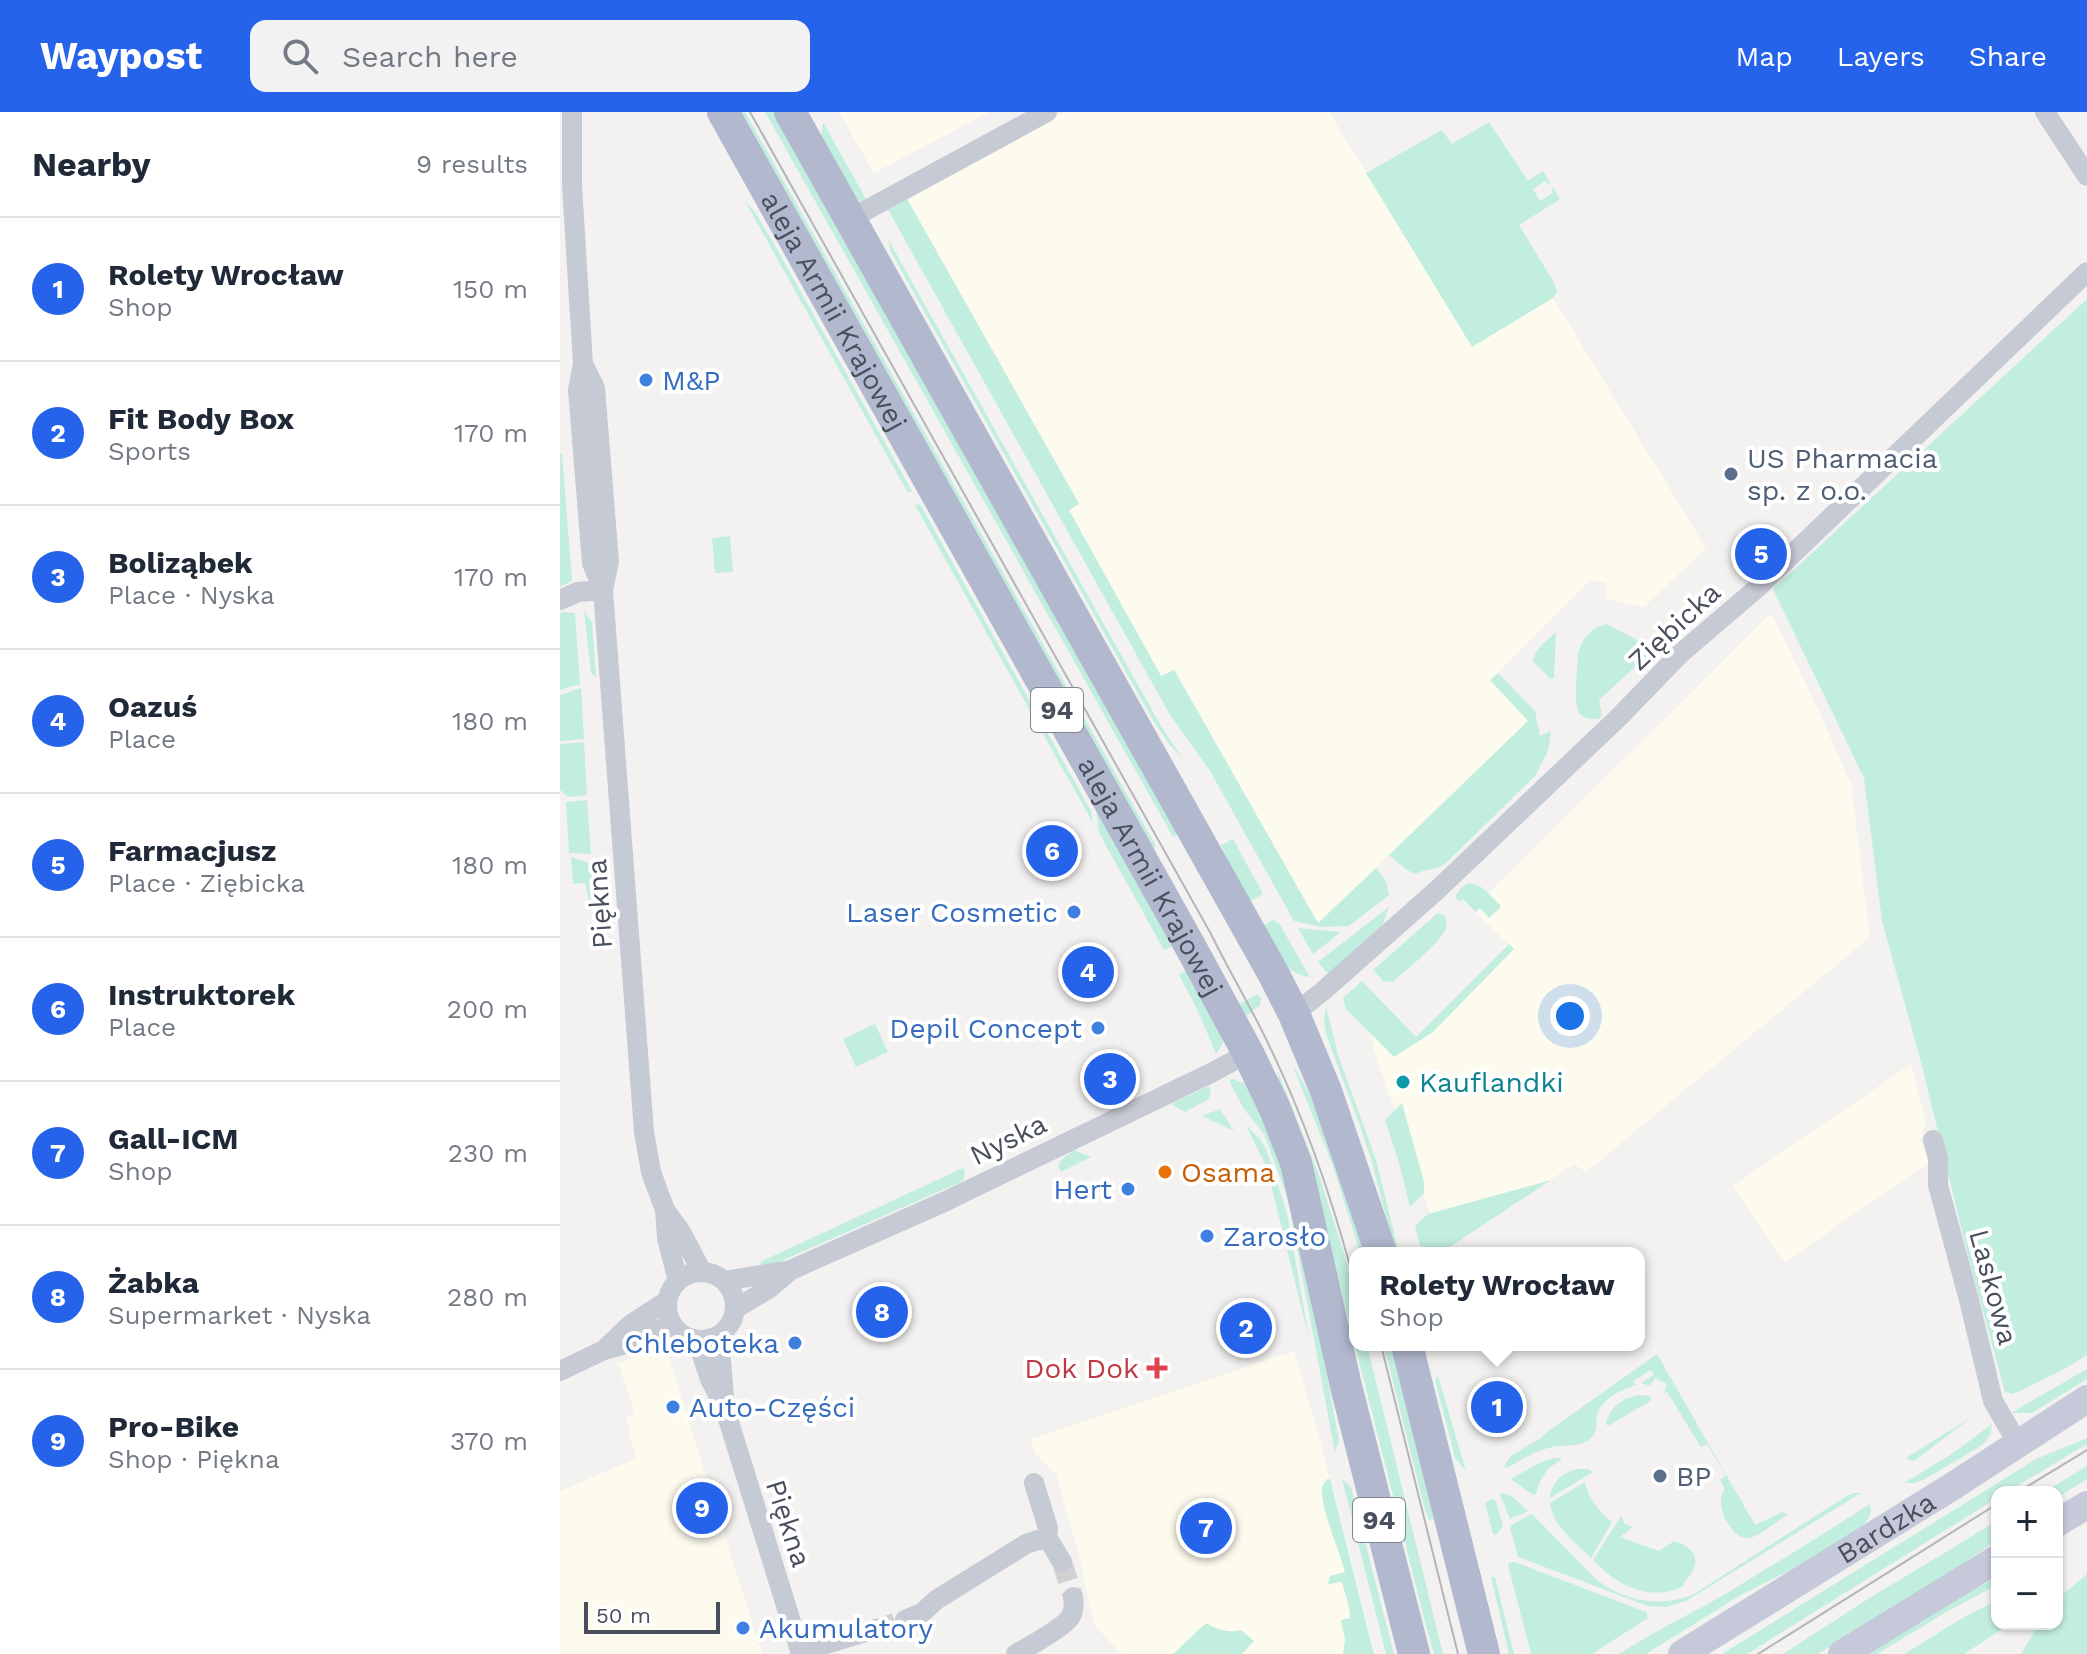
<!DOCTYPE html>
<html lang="en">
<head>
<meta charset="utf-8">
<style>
  :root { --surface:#fff; --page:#f2f2f3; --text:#1f2937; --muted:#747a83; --line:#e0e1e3; --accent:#2563eb }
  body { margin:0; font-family:"Work Sans",sans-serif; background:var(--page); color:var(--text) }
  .controls { position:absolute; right:24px; bottom:24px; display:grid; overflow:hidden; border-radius:16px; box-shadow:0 2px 6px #0004 }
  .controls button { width:72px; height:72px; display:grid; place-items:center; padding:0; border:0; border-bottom:2px solid var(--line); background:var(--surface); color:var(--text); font:40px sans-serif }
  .scale { position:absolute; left:24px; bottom:20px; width:136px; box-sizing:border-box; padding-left:8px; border:4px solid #4a4f5e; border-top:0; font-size:22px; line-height:28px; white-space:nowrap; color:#4a4f5e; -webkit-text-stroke:6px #fff; paint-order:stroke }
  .you { position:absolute; left:1010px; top:904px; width:28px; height:28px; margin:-20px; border:6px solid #fff; border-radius:50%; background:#1a73e8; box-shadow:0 0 0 12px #1a73e833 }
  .badge { display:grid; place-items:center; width:52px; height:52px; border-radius:50%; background:var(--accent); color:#fff; font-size:26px; font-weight:700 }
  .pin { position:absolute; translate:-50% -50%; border:4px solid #fff; box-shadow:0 2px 8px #0006 }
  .popup { position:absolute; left:789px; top:1135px; width:296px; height:104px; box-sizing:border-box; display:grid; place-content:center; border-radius:16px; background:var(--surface); filter:drop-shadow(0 2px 6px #0005); font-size:26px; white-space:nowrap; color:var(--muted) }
  .popup b { font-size:30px; color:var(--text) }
  .popup::after { content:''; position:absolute; left:50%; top:100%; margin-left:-16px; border:16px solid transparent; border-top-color:var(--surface) }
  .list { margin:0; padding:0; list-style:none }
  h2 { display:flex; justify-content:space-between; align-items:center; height:104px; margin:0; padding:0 32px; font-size:34px }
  h2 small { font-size:26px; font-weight:400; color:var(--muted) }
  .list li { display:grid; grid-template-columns:52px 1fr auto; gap:24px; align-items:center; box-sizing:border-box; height:144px; padding:0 32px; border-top:2px solid var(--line) }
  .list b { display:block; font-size:30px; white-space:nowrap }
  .list p { margin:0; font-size:26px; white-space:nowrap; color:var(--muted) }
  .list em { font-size:26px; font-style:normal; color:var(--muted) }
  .icon { flex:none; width:44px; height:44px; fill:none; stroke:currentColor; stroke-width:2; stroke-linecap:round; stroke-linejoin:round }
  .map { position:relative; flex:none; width:1527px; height:1542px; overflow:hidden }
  header { display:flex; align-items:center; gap:48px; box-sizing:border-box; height:112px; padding:0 40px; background:var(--accent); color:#fff }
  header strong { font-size:38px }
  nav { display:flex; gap:44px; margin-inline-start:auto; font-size:28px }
  .search { width:560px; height:72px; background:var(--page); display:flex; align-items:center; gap:20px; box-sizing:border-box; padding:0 28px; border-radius:16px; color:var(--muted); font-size:30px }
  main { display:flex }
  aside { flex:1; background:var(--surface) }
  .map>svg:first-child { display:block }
  .commercial { fill:#fcfbed }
  .green { fill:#c2eedf }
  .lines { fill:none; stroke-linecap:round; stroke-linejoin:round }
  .street-tunnel { stroke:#d1d1d4; stroke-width:20; stroke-dasharray:20 10; stroke-linecap:butt }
  .street { stroke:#c6cad5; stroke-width:20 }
  .secondary { stroke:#c5c9d9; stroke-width:28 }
  .primary { stroke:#b2b9ce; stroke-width:32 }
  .tram { stroke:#b4b5bb; stroke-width:2 }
  .shop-dot { fill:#3f7fe0; stroke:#fff; stroke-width:3 }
  .service-dot { fill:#5c6f8a; stroke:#fff; stroke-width:3 }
  .culture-dot { fill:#0f9aa8; stroke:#fff; stroke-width:3 }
  .food-dot { fill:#e8710a; stroke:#fff; stroke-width:3 }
  .health-dot { fill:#e0444e; stroke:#fff; stroke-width:3 }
  .labels { text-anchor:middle; stroke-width:8; stroke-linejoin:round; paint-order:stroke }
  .shield { fill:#fff; stroke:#80848e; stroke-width:2 }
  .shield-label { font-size:26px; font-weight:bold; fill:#4a4f5e }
  .street-label { font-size:28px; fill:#4a4f5e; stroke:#fff }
  .shop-label { font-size:28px; fill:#366cbe; stroke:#fff; text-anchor:start }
  .service-label { font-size:28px; fill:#4e5e75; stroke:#fff; text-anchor:start }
  .culture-label { font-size:28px; fill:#0d838f; stroke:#fff; text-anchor:start }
  .food-label { font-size:28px; fill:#c56008; stroke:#fff; text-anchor:start }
  .health-label { font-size:28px; fill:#be3a42; stroke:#fff; text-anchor:end }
</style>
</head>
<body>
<header>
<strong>Waypost</strong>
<div class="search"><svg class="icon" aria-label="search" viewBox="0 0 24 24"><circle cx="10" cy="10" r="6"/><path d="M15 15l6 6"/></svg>Search here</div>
<nav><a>Map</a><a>Layers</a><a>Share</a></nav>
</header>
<main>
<aside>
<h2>Nearby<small>9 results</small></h2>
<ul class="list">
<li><span class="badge">1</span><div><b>Rolety Wrocław</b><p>Shop</p></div><em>150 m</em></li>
<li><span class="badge">2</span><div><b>Fit Body Box</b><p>Sports</p></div><em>170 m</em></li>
<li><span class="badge">3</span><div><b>Boliząbek</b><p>Place · Nyska</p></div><em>170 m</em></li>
<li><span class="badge">4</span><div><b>Oazuś</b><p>Place</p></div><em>180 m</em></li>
<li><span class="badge">5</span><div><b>Farmacjusz</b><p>Place · Ziębicka</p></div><em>180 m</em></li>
<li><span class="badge">6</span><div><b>Instruktorek</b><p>Place</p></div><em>200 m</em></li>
<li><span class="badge">7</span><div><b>Gall-ICM</b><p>Shop</p></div><em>230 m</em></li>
<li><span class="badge">8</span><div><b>Żabka</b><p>Supermarket · Nyska</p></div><em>280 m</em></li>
<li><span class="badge">9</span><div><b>Pro-Bike</b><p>Shop · Piękna</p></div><em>370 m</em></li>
</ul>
</aside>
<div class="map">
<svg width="1527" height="1542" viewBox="0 0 1527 1542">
  <rect width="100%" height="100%" fill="#f3f2f1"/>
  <path class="commercial" d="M279 0H429L314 61Z
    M505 0H769L912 234 993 186 1146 436 1084 495 1047 487 1046 471 1031 468 930 568 969 608 758 812 615 558 601 564 508 397 519 391 346 85Z
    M1209 503H1212L1257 595 1291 672 1310 825 1026 1060 1014 1052 883 1140 813 934 810 898 856 925 948 832 916 800 926 790 924 786Z
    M1351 952 1366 1012 1360 1029 1372 1044 1368 1051 1225 1150 1173 1074Z
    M105 1234 202 1542H0V1379L77 1346 68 1319 70 1318 66 1305 75 1301 58 1252Z
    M734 1239 760 1328 815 1542H561L534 1512 519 1443 496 1362 475 1342 471 1327Z"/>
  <path class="green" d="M175 0H185L596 734 589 738Z
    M205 0H217L621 720 613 725Z
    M263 10 307 89 302 90 295 87 261 26Z
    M929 10 968 69 983 59 990 71 988 73 985 69 973 77 980 89 993 81 991 77 993 75 1000 87 959 113 992 167 997 179 993 186 912 235 806 61 882 18 892 32Z
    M346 85 519 392 509 398 601 564 614 558 758 811 816 756 826 769 829 783 789 814 761 815 734 809 650 659 609 601 326 94Z
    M185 89 195 100 214 132 352 379 348 381Z
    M328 127 601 614 622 646 609 632 594 610 331 140Z
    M1527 187V1243L1501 1259 1453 1282 1445 1280 1409 1148 1362 954 1322 809 1304 666 1213 477Z
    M2 341 12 469 0 475V342Z
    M360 392 531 699 533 711 355 393Z
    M170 424 173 460 155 461 152 426Z
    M24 499 32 510 36 565 31 561Z
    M3 500 15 501 20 572 0 578V501Z
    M1046 512 1077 528 1089 542 1039 588 1042 603 1039 607C1033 607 1025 607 1020 602 1012 593 1018 554 1018 542 1022 526 1030 517 1046 512Z
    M996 520 994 566 990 567 973 549C975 536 987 529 996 520Z
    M938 561 975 599 980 624 991 619 988 639 975 664 885 752C875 758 864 757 855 762L847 758 829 743 968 609 930 568Z
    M21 576 24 627 0 629V583Z
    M24 630 27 683 8 685 0 678V632Z
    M27 688 31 742 9 741 6 690Z
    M536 697 615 833 604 838 539 721Z
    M673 727 703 782 687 791 661 733Z
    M11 745 32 752 36 788H29L25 771 13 772Z
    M907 772C922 770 930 784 940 793V796L929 806 920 796 916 800 903 787 899 790 895 785 901 776Z
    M829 795 823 812 815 823 769 863 758 850Z
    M878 801 885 804C888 811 887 816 882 823 871 838 847 858 832 870L823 869 813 858Z
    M713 808 719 811 750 865C722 861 714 837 700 815Z
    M738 816 781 820 753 842Z
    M949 832 954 837 873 920 834 945 786 897 783 886 802 869 856 925Z
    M628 857 663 921V931L656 942 637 897 619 863Z
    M698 882 701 887 700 893 688 903 682 902 677 893Z
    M766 894 778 943 816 1048 839 1141H835L812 1050 800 1014 766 922 764 910Z
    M315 912 328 940 296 955 283 927Z
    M735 956 749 981 763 1016 806 1141H800L773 1054 734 957Z
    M718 960 759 1063 783 1138 795 1184V1233L761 1098 719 973Z
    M673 967 684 971 693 980 734 1088 779 1328 775 1341 728 1087 704 1022 684 997 669 969Z
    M649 974 651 979 649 987 625 1000 611 992Z
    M842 991 864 1070V1081L850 1095 839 1051 825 1008Z
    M660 997 674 1019 642 1004Z
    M686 1013 701 1028 706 1037 727 1101 750 1231 707 1056Z
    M514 1038 531 1045 501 1060 498 1054 501 1048Z
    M403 1056 405 1061 403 1069 203 1157 200 1152 202 1149Z
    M991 1068 881 1141H862L855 1114 868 1102Z
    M795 1233H807L883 1542H874L866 1514Z
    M824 1233H834L878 1406 869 1408 864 1394Z
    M1097 1242 1195 1413 1222 1400 1228 1402C1219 1408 1200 1424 1189 1426 1174 1428 1160 1402 1161 1389 1161 1383 1163 1381 1165 1377L1160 1368 1166 1363 1147 1332 1141 1335 1107 1280 1104 1281 1107 1272 1095 1266 1090 1274 1081 1271 1094 1263 1091 1258 1073 1269 1076 1273C1060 1278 1042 1287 1037 1303 1036 1309 1037 1318 1034 1322 1026 1336 1006 1332 993 1335 976 1338 962 1348 947 1356L944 1354 952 1343 983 1325V1323Z
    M1527 1257V1267L1472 1301H1451Z
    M878 1264 906 1359 895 1346 875 1268Z
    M1080 1283 1089 1284 1092 1288 1048 1314 1046 1312C1050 1295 1063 1285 1080 1283Z
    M1412 1305 1354 1349 1349 1348 1347 1345Z
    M1432 1312 1431 1320 1424 1332 1365 1367 1355 1371H1344L1393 1341Z
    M1527 1326V1332L1447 1380H1437V1386L1187 1542H1162L1476 1347Z
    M994 1346H1001V1348C986 1356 980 1366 976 1382L973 1383 951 1367 981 1350Z
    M1527 1354V1367L1497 1386V1380H1484Z
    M1016 1357H1028L1033 1360 990 1386C991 1370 1003 1361 1016 1357Z
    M767 1367H770L814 1542H783L785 1528 781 1508 790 1506C790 1493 785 1483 782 1470L768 1472 770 1464 785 1460C779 1438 762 1400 762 1379 762 1372 764 1372 767 1367Z
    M782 1367 791 1375 834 1542H826Z
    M1025 1370C1028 1385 1039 1400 1052 1410L1031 1446C1015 1430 993 1414 990 1391Z
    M939 1380 953 1385 968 1399 950 1407Z
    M1294 1381H1301L1126 1489 1105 1495 1088 1494 958 1445 950 1416 951 1413 972 1402 1037 1468C1065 1490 1102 1496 1134 1482L1285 1385Z
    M933 1387 936 1389 943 1414 936 1423 933 1422 925 1391Z
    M1310 1392 1311 1399 1308 1407 1293 1426 1181 1483 1086 1542H1059C1094 1519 1131 1502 1167 1481 1215 1452 1263 1422 1310 1392Z
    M1061 1404 1065 1412 1073 1415 1060 1425 1099 1439 1114 1429C1140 1437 1141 1453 1123 1472L1124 1474C1091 1491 1056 1473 1033 1448Z
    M1437 1409V1428L1363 1479 1258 1542H1223L1308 1487Z
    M955 1450 1086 1500 1088 1506 1032 1542H971L948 1453 949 1451Z
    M1527 1462V1542H1461L1479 1512H1497V1487Z
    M931 1465H935L954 1542H949Z
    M1437 1465V1473L1388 1499 1317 1542H1306L1388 1491Z
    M1437 1488V1512H1450L1404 1542H1344L1401 1507Z
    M646 1511C657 1518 668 1521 681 1518L694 1529 682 1542H613Z"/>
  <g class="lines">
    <path class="street-tunnel" d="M502 1450 513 1485
      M316 1517 345 1508"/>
    <path class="street" d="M12 0V73L23 252 18 278 32 451 43 478
      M1485 0 1527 64
      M290 107 487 0
      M23 252 35 276 36 288 49 450 43 478 84 1020 91 1060 105 1098 121 1120 142 1160
      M0 488 18 480 43 478
      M734 902 763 879 876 779 1059 605 1120 542 1196 477 1527 160
      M1373 1028 1378 1047V1073L1409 1188 1433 1289 1458 1332
      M105 1098 107 1126 118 1169
      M107 1194a34 34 0 1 1 68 0a34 34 0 1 1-68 0Z
      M164 1169 231 1158 384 1090 651 961 688 941
      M175 1197 210 1176 231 1158
      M159 1223 165 1297 241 1542
      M137 1228 150 1267 162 1290
      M47 1235 70 1213 107 1189
      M0 1259 44 1238 77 1229 112 1212
      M474 1371 488 1416 487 1425 502 1450
      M345 1508 362 1501 376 1488 466 1432 487 1425
      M240 1540 316 1517
      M456 1542C468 1535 505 1515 511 1504 514 1498 514 1491 513 1485"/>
    <g class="secondary">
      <path d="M1497 1411 1527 1393"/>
      <path id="s1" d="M1122 1542 1393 1374 1527 1287"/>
      <path d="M1282 1542 1437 1447"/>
    </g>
    <g class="primary">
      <path id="s2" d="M163 0 630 834 688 941 715 997 736 1051 786 1274 854 1542"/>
      <path d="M230 0 713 861 734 902 766 979 821 1141"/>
      <path d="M847 1233 924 1542"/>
    </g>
    <path class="tram" d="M190 0 651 822C668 857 688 890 705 925 744 1004 773 1088 795 1173
      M821 1233 898 1542
      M1458 1380 1527 1338
      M1198 1542 1437 1392"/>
  </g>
  <g class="shop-dot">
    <circle cx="86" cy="268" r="8"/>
    <circle cx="514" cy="800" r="8"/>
    <circle cx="538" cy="916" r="8"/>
    <circle cx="568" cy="1077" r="8"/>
    <circle cx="647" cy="1124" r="8"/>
    <circle cx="235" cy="1231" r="8"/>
    <circle cx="113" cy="1295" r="8"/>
    <circle cx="183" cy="1516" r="8"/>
  </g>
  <g class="service-dot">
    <circle cx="1171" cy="362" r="8"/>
    <circle cx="1100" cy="1364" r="8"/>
  </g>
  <circle class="culture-dot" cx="843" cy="970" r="8"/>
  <circle class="food-dot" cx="605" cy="1060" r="8"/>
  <path class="health-dot" d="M593 1244h8v8h8v8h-8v8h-8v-8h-8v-8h8z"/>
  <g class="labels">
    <g class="shield">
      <rect x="471" y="576" width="52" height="44" rx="6"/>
      <rect x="793" y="1386" width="52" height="44" rx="6"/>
    </g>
    <g class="shield-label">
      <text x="497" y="607">94</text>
      <text x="819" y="1417">94</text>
    </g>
    <g class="street-label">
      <text dy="10" stroke="none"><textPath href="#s2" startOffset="228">aleja Armii Krajowej</textPath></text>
      <text transform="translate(1114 514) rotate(-43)" y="10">Ziębicka</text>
      <text dy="10" stroke="none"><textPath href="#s2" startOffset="876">aleja Armii Krajowej</textPath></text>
      <text transform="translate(39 792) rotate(-94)" y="10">Piękna</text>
      <text transform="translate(448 1027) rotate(-26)" y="10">Nyska</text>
      <text transform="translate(1434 1175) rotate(75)" y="10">Laskowa</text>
      <text transform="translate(229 1411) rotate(72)" y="10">Piękna</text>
      <text dy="10" stroke="none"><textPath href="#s1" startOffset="240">Bardzka</textPath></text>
    </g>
    <g class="shop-label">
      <text x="102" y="278">M&amp;P</text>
      <text x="498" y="810" text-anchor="end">Laser Cosmetic</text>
      <text x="522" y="926" text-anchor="end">Depil Concept</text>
      <text x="552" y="1087" text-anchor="end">Hert</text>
      <text x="663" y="1134">Zarosło</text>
      <text x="219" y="1241" text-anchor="end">Chleboteka</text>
      <text x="129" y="1305">Auto-Części</text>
      <text x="199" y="1526">Akumulatory</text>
    </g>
    <g class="service-label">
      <text x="1187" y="356">US Pharmacia<tspan x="1187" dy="32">sp. z o.o.</tspan></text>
      <text x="1116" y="1374">BP</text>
    </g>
    <g class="culture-label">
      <text x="859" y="980">Kauflandki</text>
    </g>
    <g class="food-label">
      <text x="621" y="1070">Osama</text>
    </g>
    <g class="health-label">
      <text x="579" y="1266">Dok Dok</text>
    </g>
  </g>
</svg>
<div class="controls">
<button>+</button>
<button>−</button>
</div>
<div class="scale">50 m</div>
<div class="you"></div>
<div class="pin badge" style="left:937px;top:1295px">1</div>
<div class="popup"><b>Rolety Wrocław</b>Shop</div>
<div class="pin badge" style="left:686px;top:1216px">2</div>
<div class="pin badge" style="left:550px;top:967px">3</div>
<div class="pin badge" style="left:528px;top:860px">4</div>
<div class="pin badge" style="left:1201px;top:442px">5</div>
<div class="pin badge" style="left:492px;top:739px">6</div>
<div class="pin badge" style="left:646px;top:1416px">7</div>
<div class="pin badge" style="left:322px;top:1200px">8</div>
<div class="pin badge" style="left:142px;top:1396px">9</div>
</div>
</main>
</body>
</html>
